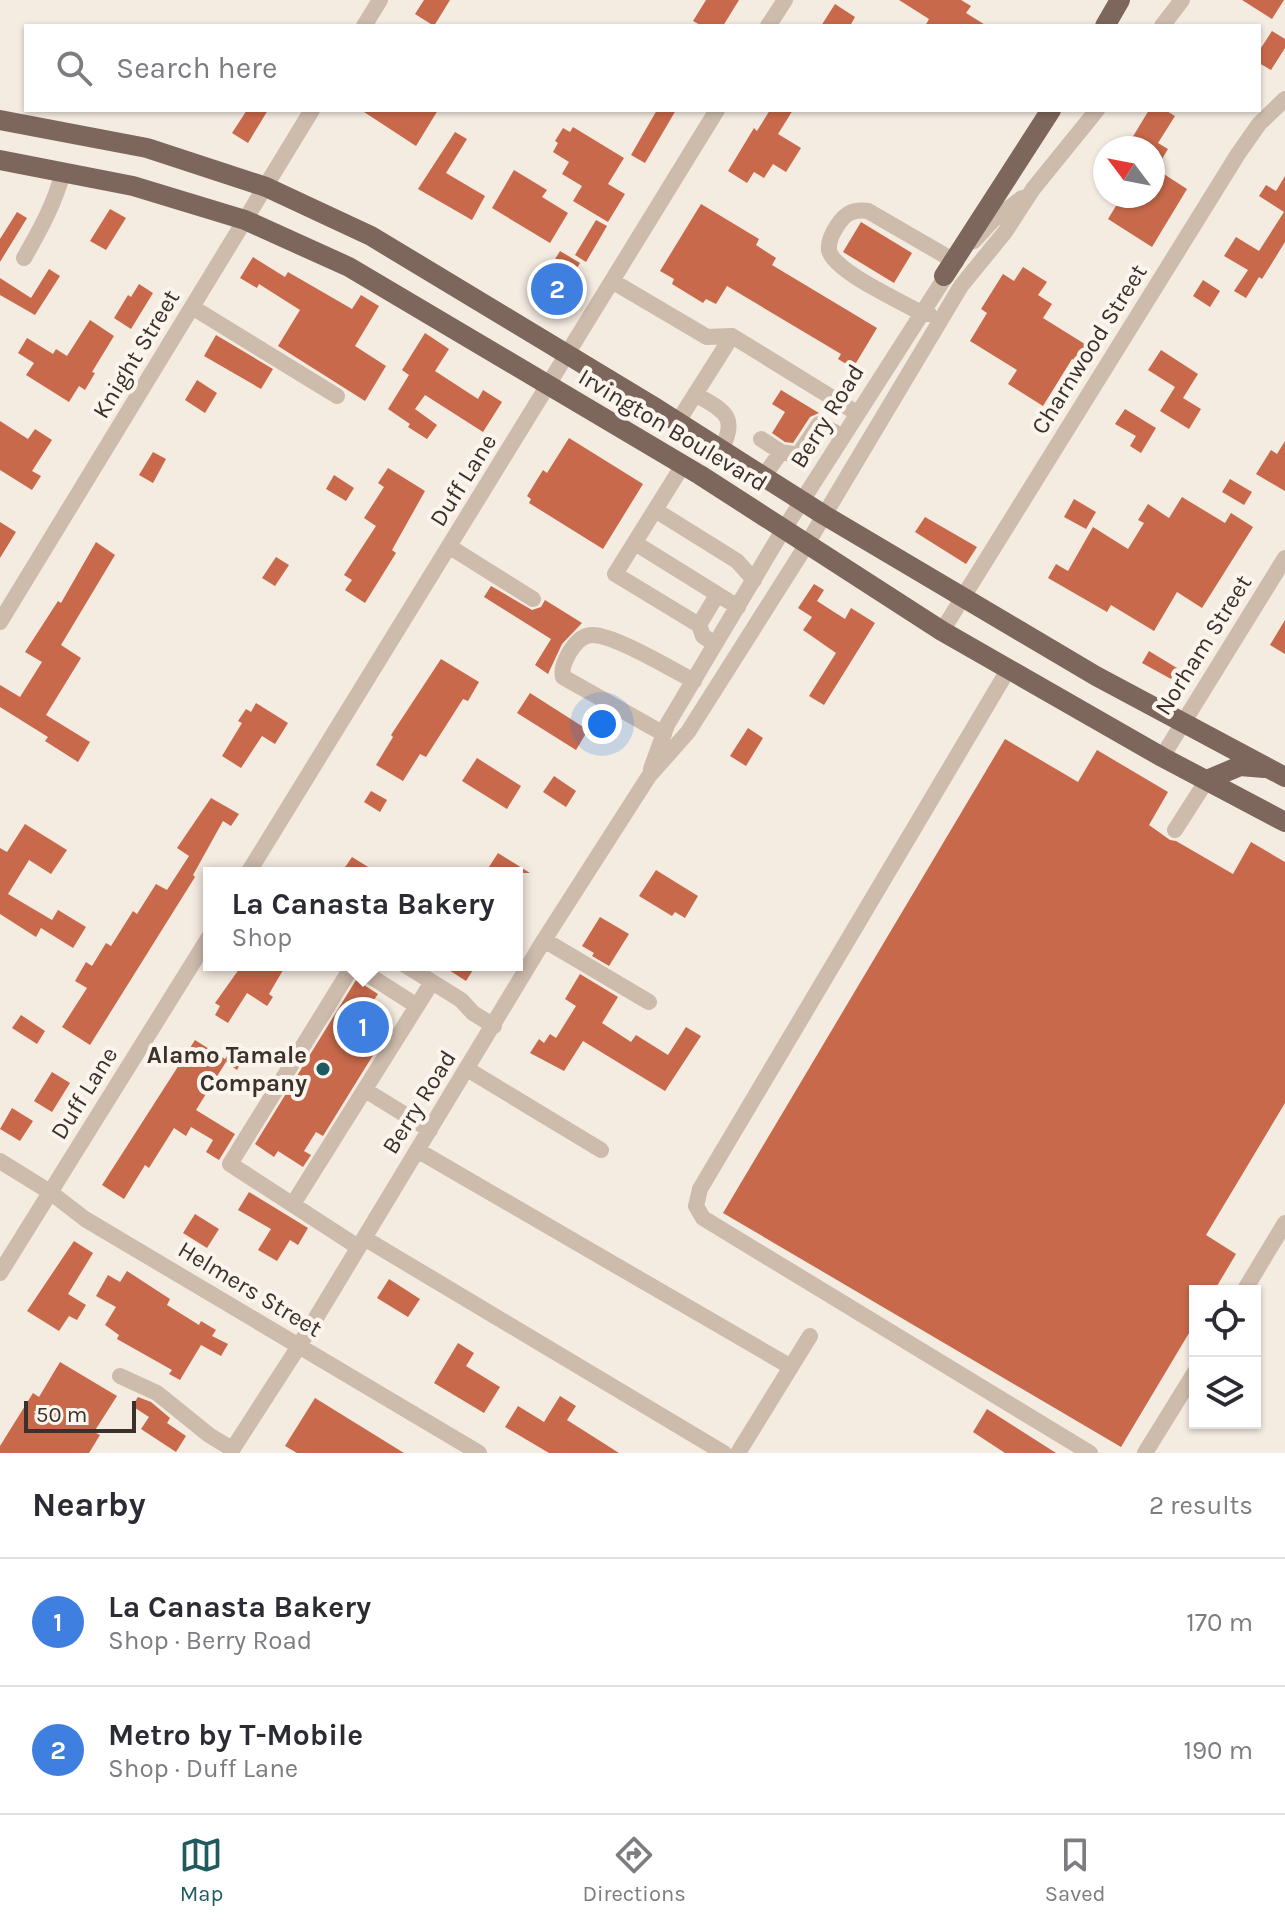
<!DOCTYPE html>
<html lang="en">
<head>
<meta charset="utf-8">
<style>
  :root { --surface:#fff; --page:#f7f7f7; --text:#2b2b33; --muted:#7c7c81; --line:#e1e1e2; --accent:#1f5a5e }
  body { margin:0; font-family:Karla,sans-serif; background:var(--page); color:var(--text) }
  .controls { position:absolute; right:24px; bottom:24px; display:grid; overflow:hidden; border-radius:0px; box-shadow:0 2px 6px #0004 }
  .controls button { width:72px; height:72px; display:grid; place-items:center; padding:0; border:0; border-bottom:2px solid var(--line); background:var(--surface); color:var(--text); font:40px sans-serif }
  .compass { position:absolute; left:1093px; top:136px; width:72px; height:72px; border-radius:50%; background:var(--surface); box-shadow:0 2px 6px #0004; rotate:302deg }
  .scale { position:absolute; left:24px; bottom:20px; width:112px; box-sizing:border-box; padding-left:8px; border:4px solid #3b302b; border-top:0; font-size:22px; line-height:28px; white-space:nowrap; color:#3b302b; -webkit-text-stroke:6px #fbf5ee; paint-order:stroke }
  .you { position:absolute; left:602px; top:724px; width:28px; height:28px; margin:-20px; border:6px solid #fff; border-radius:50%; background:#1a73e8; box-shadow:0 0 0 12px #1a73e833 }
  .badge { display:grid; place-items:center; width:52px; height:52px; border-radius:50%; background:var(--accent); color:#fff; font-size:26px; font-weight:700 }
  .pin { position:absolute; translate:-50% -50%; border:4px solid #fff; box-shadow:0 2px 8px #0006 }
  .popup { position:absolute; left:203px; top:867px; width:320px; height:104px; box-sizing:border-box; display:grid; place-content:center; border-radius:0px; background:var(--surface); filter:drop-shadow(0 2px 6px #0005); font-size:26px; white-space:nowrap; color:var(--muted) }
  .popup b { font-size:30px; color:var(--text) }
  .popup::after { content:''; position:absolute; left:50%; top:100%; margin-left:-16px; border:16px solid transparent; border-top-color:var(--surface) }
  .list { margin:0; padding:0; list-style:none }
  h2 { display:flex; justify-content:space-between; align-items:center; height:104px; margin:0; padding:0 32px; font-size:34px }
  h2 small { font-size:26px; font-weight:400; color:var(--muted) }
  .list li { display:grid; grid-template-columns:52px 1fr auto; gap:24px; align-items:center; box-sizing:border-box; height:128px; padding:0 32px; border-top:2px solid var(--line) }
  .list b { display:block; font-size:30px; white-space:nowrap }
  .list p { margin:0; font-size:26px; white-space:nowrap; color:var(--muted) }
  .list em { font-size:26px; font-style:normal; color:var(--muted) }
  .icon { flex:none; width:44px; height:44px; fill:none; stroke:currentColor; stroke-width:2; stroke-linecap:round; stroke-linejoin:round }
  .map { position:relative; flex:none; width:1285px; height:1453px; overflow:hidden }
  .search { position:absolute; background:var(--surface); box-shadow:0 2px 6px #0004; left:24px; right:24px; top:24px; height:88px; display:flex; align-items:center; gap:20px; box-sizing:border-box; padding:0 28px; border-radius:0px; color:var(--muted); font-size:30px }
  .sheet { height:360px; background:var(--surface) }
  nav { display:flex; justify-content:space-around; align-items:center; box-sizing:border-box; height:112px; border-top:2px solid var(--line); background:var(--surface); font-size:22px; color:var(--muted) }
  nav a { display:grid; justify-items:center; gap:4px }
  nav .on { color:var(--accent) }
  .map>svg:first-child { display:block }
  .building { fill:#c8694b }
  .lines { fill:none; stroke-linecap:round; stroke-linejoin:round }
  .minor { stroke:#cdbbac; stroke-width:16 }
  .major { stroke:#7d675c; stroke-width:20 }
  .poi-dot { fill:#1f5a5e; stroke:#fbf5ee; stroke-width:3 }
  .labels { text-anchor:middle; stroke-width:8; stroke-linejoin:round; paint-order:stroke }
  .street-label { font-size:24px; fill:#3b302b; stroke:#fbf5ee }
  .poi-label { font-size:24px; font-weight:bold; fill:#3b302b; stroke:#fbf5ee; text-anchor:end }
</style>
</head>
<body>
<div class="map">
<svg width="1285" height="1453" viewBox="0 0 1285 1453">
  <rect width="100%" height="100%" fill="#f4ebe1"/>
  <path class="building" d="M424 0H450L434 26 415 14Z
    M706 0H739L723 26H702L693 21Z
    M899 0H961L971 6 966 13 987 26H925L929 19Z
    M1242 0H1284L1272 19Z
    M835 4 855 17 850 26H821Z
    M1272 31 1285 39V48L1271 70 1259 63V51Z
    M247 110H268L248 143 232 133Z
    M361 110H438L416 146Z
    M657 110H676L645 163 631 155Z
    M770 110H793L778 134 801 148 786 172 773 164 764 178 754 172 747 183 728 171 754 128 757 131Z
    M1149 110H1165L1175 116 1158 143 1168 149 1156 169 1187 189 1152 247 1108 219 1122 196H1153V148H1126Z
    M573 127 624 158 608 184 625 194 608 222 573 201 582 186 562 174 569 162 553 152 558 143 555 141 563 128 570 132Z
    M455 132 467 139 446 173 485 196 472 220 418 189Z
    M514 170 547 190 542 197 568 213 550 243 492 208Z
    M1285 176V242L1262 279 1259 277 1246 298 1234 291 1248 270 1224 256 1236 237 1259 251 1284 212 1259 196 1266 185 1276 191Z
    M701 204 759 239 756 245 776 258 772 265 877 328 853 368 838 359 841 354 727 286 716 304 706 299 703 303 672 284 674 279 660 271Z
    M110 209 126 218 106 250 90 241Z
    M17 212 27 218 0 262V239Z
    M596 220 607 226 586 262 575 255Z
    M861 222 912 253 894 283 843 252Z
    M560 251 580 263 555 306 534 294Z
    M253 257 285 277 288 272 352 309 361 295 379 306 355 346 386 366 365 401 278 346 300 310 259 284 257 288 240 278Z
    M1023 267 1047 282 1038 295 1052 304 1043 318 1088 346 1078 362 1072 359 1043 406 1008 384 1017 370 970 341 987 313 981 309 1003 274 1014 281Z
    M49 269 60 276 35 315 0 295V278L31 298Z
    M1203 280 1220 291 1210 307 1193 296Z
    M139 284 153 293 131 329 114 318 128 295 131 297Z
    M90 320 114 336 92 372 95 373 85 390 79 386 69 402 26 375 34 363 18 353 27 338 53 354 56 349 67 356Z
    M425 333 449 349 435 371 478 399 483 390 502 402 483 432 425 395 415 409 437 425 427 439 408 427 410 424 388 409 409 375 402 370Z
    M216 335 273 369 261 389 204 356Z
    M1161 350 1198 374 1183 398 1201 409 1189 429 1160 411 1175 387 1148 370Z
    M197 380 217 393 205 413 185 400Z
    M781 390 819 413 810 417 793 443 785 442 772 433 785 412 772 404Z
    M1125 409 1156 428 1141 453 1130 446 1136 436 1115 424Z
    M0 421 28 439 35 429 52 440 32 471 41 476 32 490 0 470Z
    M569 438 643 484 603 549 529 503 531 499 527 496 543 470 547 473Z
    M1285 441V491L1256 474 1271 450 1277 454Z
    M153 452 166 459 153 483 139 475Z
    M388 468 425 491 392 550 396 553 365 603 345 590 352 580 344 575 376 526 364 518 384 487 378 483Z
    M334 475 354 488 346 501 326 489Z
    M1230 479 1252 492 1244 505 1222 492Z
    M1182 497 1225 523 1231 513 1253 527 1202 608 1177 592 1154 631 1111 605 1107 612 1048 578 1056 564 1068 571 1093 527 1128 549 1144 523 1138 520 1148 504 1169 518Z
    M1074 499 1096 512 1086 529 1064 517Z
    M925 517 977 547 966 564 915 532Z
    M0 522 16 532 0 558Z
    M96 542 115 555 61 645 81 658 46 715 90 742 78 762 45 741 48 737 0 707V685L20 697 42 662 25 652 58 601 61 603Z
    M276 557 289 565 275 586 262 578Z
    M814 584 824 590 817 601 845 619 851 608 875 623 824 705 809 696 836 653 803 630 812 617 798 608Z
    M491 586 532 610 541 607 545 600 582 623 562 644 548 674 535 665 551 639 484 597Z
    M1285 620V654L1270 645Z
    M1149 651 1177 668 1171 679 1142 663Z
    M441 659 479 682 468 701 463 699 426 757 420 754 403 781 376 765 393 737 391 735Z
    M530 693 588 730 576 750 517 713Z
    M256 703 288 723 275 744 262 736 241 768 222 756 242 723 238 721 246 709 251 712Z
    M748 728 763 738 746 766 730 756Z
    M1005 739 1078 782 1097 750 1168 792 1149 825 1170 840 1176 841 1233 874 1251 842 1285 862V1103L1206 1235 1236 1254 1214 1291H1195V1323L1121 1447 723 1213Z
    M477 758 521 786 507 809 462 781Z
    M554 776 576 791 566 807 543 792Z
    M371 791 387 800 380 812 364 802Z
    M211 798 239 814 231 826 223 821 193 875 195 877 90 1045 62 1027 87 988 75 981 86 962 92 966 106 943 111 946 133 911 137 914 156 884 167 890 189 856 177 848Z
    M25 824 67 850 51 874 29 860 8 894 52 920 58 910 86 927 73 948 41 928 36 937 0 914V848L7 852Z
    M498 853 530 873H485Z
    M352 857 378 873H341Z
    M656 870 698 896 685 918 675 912 672 916 639 896Z
    M600 917 629 934 609 966 592 956 594 953 582 946Z
    M242 965H286L269 994 273 997 267 1006 247 993 228 1023 215 1015 220 1006 215 1003Z
    M441 965H476L466 981Z
    M580 974 618 997 602 1023 631 1042 636 1035 668 1055 686 1027 701 1036 665 1091 583 1041 564 1071 530 1053 539 1039 544 1043 550 1034 556 1038 576 1006 565 999Z
    M356 980 378 994 370 1006 388 1018 377 1035 383 1039 323 1136 316 1132 304 1151 311 1155 303 1167 278 1151 274 1157 255 1144Z
    M21 1015 45 1031 37 1044 12 1028Z
    M195 1040 225 1059 230 1051 243 1059 237 1070 226 1062 196 1110 235 1134 219 1160 206 1152 213 1140 191 1127 186 1136 174 1128 149 1168 145 1165 124 1199 102 1185Z
    M52 1072 70 1083 52 1112 34 1101Z
    M12 1108 33 1121 20 1141 0 1129Z
    M249 1192 308 1228 298 1245 290 1240 277 1261 258 1250 271 1229 238 1210Z
    M195 1214 219 1229 207 1248 183 1233Z
    M74 1241 93 1253 68 1294 86 1305 77 1320 69 1316 59 1331 27 1311Z
    M127 1271 170 1299 167 1305 199 1325 201 1321 216 1330 212 1336 228 1344 221 1356 201 1345 180 1380 169 1374 172 1370 117 1339 119 1335 105 1325 116 1307 96 1296 108 1275 120 1282Z
    M389 1279 420 1299 408 1317 377 1298Z
    M458 1343 474 1353 466 1366 500 1387 484 1413 434 1383Z
    M60 1362 117 1396 94 1432 100 1435 89 1453H0V1446L33 1393 39 1397Z
    M560 1396 576 1406 567 1420 619 1453H549L505 1427 518 1406 544 1422Z
    M138 1397 151 1402 170 1418 167 1423 186 1436 176 1452 141 1429 149 1417 132 1406Z
    M315 1398 404 1453H297L285 1446Z
    M987 1409 1056 1453H1005L973 1432Z"/>
  <g class="lines">
    <path class="minor" d="M364 26 380 0
      M768 26 785 0
      M1162 26 1182 0
      M974 241 993 220 1022 198
      M24 258C40 230 55 203 63 172
      M612 281 707 337 732 336 857 413
      M192 307 337 396
      M929 314 921 313C901 301 833 271 829 250 828 242 833 232 837 226 845 213 853 209 868 211L956 262
      M695 394C724 411 739 416 721 450
      M677 423 732 336
      M761 439 781 452
      M683 465 615 574 699 625
      M763 477 781 452 798 455 819 424 842 436
      M655 510 737 561 754 580
      M635 543 738 607
      M450 547 533 599
      M0 622 312 110
      M942 631 1238 154 1259 124 1285 99
      M715 644 703 636 699 625 717 595
      M1008 670 700 1189 696 1206 703 1218 1090 1453
      M664 734 563 677C561 668 565 661 569 653 574 645 581 635 592 635 615 635 671 669 694 681
      M1162 757 1285 558
      M651 769 667 725 777 540 951 268
      M1175 830 1207 780
      M248 873 717 110
      M544 940 649 1002
      M353 965 230 1164 358 1247
      M353 965 417 1006
      M405 965 461 1000 473 1013 494 1026
      M467 1069 601 1150
      M365 1090 430 1130
      M417 1150 791 1367
      M0 1161 50 1192 85 1219 479 1453
      M293 1204 432 982
      M364 1238 724 1453
      M0 1273 209 937
      M1244 1291 1285 1223
      M120 1376 157 1393 209 1435 232 1449
      M230 1453 299 1346 544 940 649 776 688 732 807 544 961 286 1005 232 1033 189 1097 110
      M738 1453 810 1336
      M1145 1453 1195 1372"/>
    <path class="major" d="M1105 26 1120 0
      M0 120 147 148 266 187 371 236 651 405 824 515 1096 676 1285 777
      M0 160 133 186 245 220 349 267 700 475 942 631 1162 757 1285 822
      M944 276 1051 110
      M1207 780 1240 766 1264 768"/>
  </g>
  <circle class="poi-dot" cx="323" cy="1069" r="8"/>
  <g class="labels">
    <g class="street-label">
      <text transform="translate(1089 349) rotate(-58)" y="8">Charnwood Street</text>
      <text transform="translate(136 354) rotate(-59)" y="8">Knight Street</text>
      <text transform="translate(827 416) rotate(-58)" y="8">Berry Road</text>
      <text transform="translate(673 430) rotate(31)" y="8">Irvington Boulevard</text>
      <text transform="translate(463 480) rotate(-58)" y="8">Duff Lane</text>
      <text transform="translate(1203 645) rotate(-58)" y="8">Norham Street</text>
      <text transform="translate(84 1093) rotate(-58)" y="8">Duff Lane</text>
      <text transform="translate(419 1102) rotate(-58)" y="8">Berry Road</text>
      <text transform="translate(250 1289) rotate(31)" y="8">Helmers Street</text>
    </g>
    <g class="poi-label">
      <text x="307" y="1063">Alamo Tamale<tspan x="307" dy="28">Company</tspan></text>
    </g>
  </g>
</svg>
<div class="controls">
<button><svg class="icon" aria-label="locate" viewBox="0 0 24 24"><circle cx="12" cy="12" r="6"/><path d="M12 2v4M12 18v4M2 12h4M18 12h4"/></svg></button>
<button><svg class="icon" aria-label="layers" viewBox="0 0 24 24"><path d="M12 4l9 5-9 5-9-5zM3 14l9 5 9-5"/></svg></button>
</div>
<svg class="compass" viewBox="-18 -18 36 36"><path d="M0-13l5 13h-10z" fill="#e53935"/><path d="M0 13l5-13h-10z" fill="#7c7c81"/></svg>
<div class="scale">50 m</div>
<div class="you"></div>
<div class="pin badge" style="left:363px;top:1027px;background:#3f7fe0">1</div>
<div class="popup"><b>La Canasta Bakery</b>Shop</div>
<div class="pin badge" style="left:557px;top:289px;background:#3f7fe0">2</div>
<div class="search"><svg class="icon" aria-label="search" viewBox="0 0 24 24"><circle cx="10" cy="10" r="6"/><path d="M15 15l6 6"/></svg>Search here</div>
</div>
<section class="sheet">
<h2>Nearby<small>2 results</small></h2>
<ul class="list">
<li><span class="badge" style="background:#3f7fe0">1</span><div><b>La Canasta Bakery</b><p>Shop · Berry Road</p></div><em>170 m</em></li>
<li><span class="badge" style="background:#3f7fe0">2</span><div><b>Metro by T-Mobile</b><p>Shop · Duff Lane</p></div><em>190 m</em></li>
</ul>
</section>
<nav>
<a class="on"><svg class="icon" aria-label="map" viewBox="0 0 24 24"><path d="M3 6l6-2 6 2 6-2v14l-6 2-6-2-6 2zM9 4v14M15 6v14"/></svg>Map</a>
<a><svg class="icon" aria-label="directions" viewBox="0 0 24 24"><path d="M12 3l9 9-9 9-9-9zM9 14v-3h6M13 9l2 2-2 2"/></svg>Directions</a>
<a><svg class="icon" aria-label="saved" viewBox="0 0 24 24"><path d="M7 4h10v16l-5-4-5 4z"/></svg>Saved</a>
</nav>
</body>
</html>
